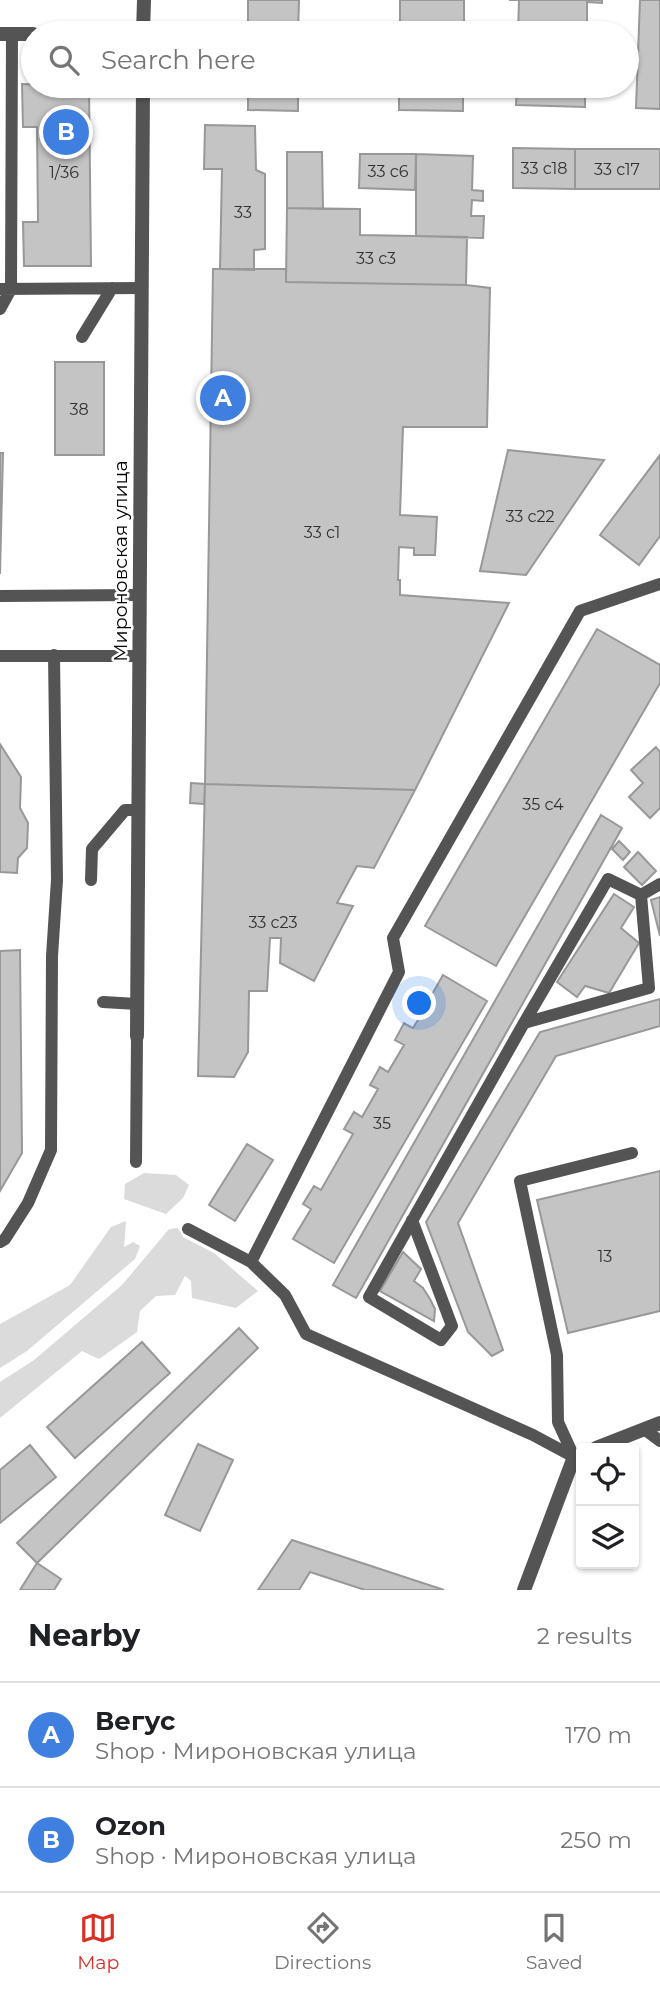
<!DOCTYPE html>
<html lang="en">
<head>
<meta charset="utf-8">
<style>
  :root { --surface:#fff; --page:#f6f6f6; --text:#202124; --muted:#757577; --line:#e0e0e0; --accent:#d93025 }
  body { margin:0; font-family:Montserrat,sans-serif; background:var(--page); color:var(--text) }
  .controls { position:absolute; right:21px; bottom:21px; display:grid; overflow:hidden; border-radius:7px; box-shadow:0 2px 5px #0004 }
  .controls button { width:63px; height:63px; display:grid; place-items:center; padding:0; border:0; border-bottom:2px solid var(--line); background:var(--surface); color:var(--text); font:35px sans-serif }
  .you { position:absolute; left:420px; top:1004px; width:24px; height:24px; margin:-18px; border:5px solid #fff; border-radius:50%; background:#1a73e8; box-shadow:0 0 0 10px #1a73e833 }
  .badge { display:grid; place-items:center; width:46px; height:46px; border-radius:50%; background:var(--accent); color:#fff; font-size:23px; font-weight:700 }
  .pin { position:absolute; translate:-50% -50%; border:4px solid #fff; box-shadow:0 2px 7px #0006 }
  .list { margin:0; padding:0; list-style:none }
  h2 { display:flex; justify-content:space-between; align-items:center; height:91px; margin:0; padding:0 28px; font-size:30px }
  h2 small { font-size:23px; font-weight:400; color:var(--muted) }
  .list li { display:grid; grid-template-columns:46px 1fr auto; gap:21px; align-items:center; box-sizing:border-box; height:105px; padding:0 28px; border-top:2px solid var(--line) }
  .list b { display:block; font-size:26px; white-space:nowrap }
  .list p { margin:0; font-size:23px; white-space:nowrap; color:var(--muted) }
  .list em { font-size:23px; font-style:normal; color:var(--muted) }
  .icon { flex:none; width:38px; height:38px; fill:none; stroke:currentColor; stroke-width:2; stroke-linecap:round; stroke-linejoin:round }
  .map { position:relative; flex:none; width:660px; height:1590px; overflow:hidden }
  .search { position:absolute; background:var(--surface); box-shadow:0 2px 5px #0004; left:21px; right:21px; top:21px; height:77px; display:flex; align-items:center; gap:18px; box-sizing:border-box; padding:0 24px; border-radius:38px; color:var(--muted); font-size:26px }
  .sheet { height:301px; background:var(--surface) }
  nav { display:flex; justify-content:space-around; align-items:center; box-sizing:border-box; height:98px; border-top:2px solid var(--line); background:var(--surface); font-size:19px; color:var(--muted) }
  nav a { display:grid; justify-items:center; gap:4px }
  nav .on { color:var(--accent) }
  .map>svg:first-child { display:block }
  .green { fill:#dbdbdb }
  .building { fill:#c4c4c4; stroke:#989898; stroke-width:2 }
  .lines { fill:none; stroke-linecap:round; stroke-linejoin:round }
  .lane { stroke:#545454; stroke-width:12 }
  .street { stroke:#545454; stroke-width:14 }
  .labels { text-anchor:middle; stroke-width:5; stroke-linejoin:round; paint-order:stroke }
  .number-label { font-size:16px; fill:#313131 }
  .street-label { font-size:19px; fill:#000; stroke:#fff }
</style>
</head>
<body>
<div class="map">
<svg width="660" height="1590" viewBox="0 0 660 1590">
  <rect width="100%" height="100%" fill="#fff"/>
  <path class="green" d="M144 1173 176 1175 189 1185 183 1198 166 1214 124 1199 125 1184Z
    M126 1221 124 1247 133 1242 140 1246 135 1259 27 1351 0 1368V1324L70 1285 111 1227Z
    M178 1228 183 1237 214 1253 258 1291 236 1308 192 1298 191 1281 185 1276 175 1295 156 1296 140 1311 137 1332 99 1359 82 1351 0 1418V1382L34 1360 122 1285 169 1229Z"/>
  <path class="building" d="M248 0H299L298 33H243V30H248Z
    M400 0H464V33H400Z
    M509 0H602V3L587 2V33H518L519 0Z
    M640 0H660V109L636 108Z
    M22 84 89 86 91 266H24L23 222H38L37 127H23Z
    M248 86H298V111L248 110Z
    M399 86H463V111L399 110Z
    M517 86H585V107L516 105Z
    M205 125 255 126 256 170 265 174V249L254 250V270L220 269 222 169H204Z
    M513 148 575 149V189L513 188Z
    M575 149H660V189H575Z
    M287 152H322L323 209 287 208Z
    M360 154H416L415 190 359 188Z
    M416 154 473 156 472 190 483 191V201L472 200 471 216H484L483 238 416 236Z
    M287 208 360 209V235L467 237 466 285 286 282Z
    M213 269H286V282L466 285 490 288 487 427H403L400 515 437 517 435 555H414V548L399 547 398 580H400V595L509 603 415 790 205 784Z
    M55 362H104V455H55Z
    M508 450 604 460 526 575 480 571Z
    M0 453H3L0 574Z
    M660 455V536L639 565 600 535Z
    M597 629 660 665V683L496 966 425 926Z
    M0 744 21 777 20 808 28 823 27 848 18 858 17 873 0 872Z
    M656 747 660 752V808L650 818 629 797 643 783 631 770Z
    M191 783 205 784 204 804 190 803Z
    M205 784 415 790 374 868 357 866 337 903 353 906 314 981 280 963 281 938H270L267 991H249L248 1052 234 1077 198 1076Z
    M601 815 622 828 356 1298 333 1285Z
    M619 841 630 852 623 860 612 849Z
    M638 852 656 871 642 885 624 867Z
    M614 894 634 907 621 928 639 943 609 993 585 986 577 997 557 982Z
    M660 897V936L651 900Z
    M20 950 22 1153 0 1191V951Z
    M443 975 487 1001 334 1263 293 1239 311 1209 303 1204 314 1186 321 1190 353 1134 344 1129 354 1112 362 1117 378 1089 370 1085 380 1067 388 1072 404 1045 395 1040 404 1023 413 1028 421 1015 412 1010 422 994 430 998Z
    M660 999V1026L556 1056 458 1223 503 1350 492 1356 468 1332 426 1222 540 1032Z
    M247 1144 273 1160 235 1221 209 1205Z
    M660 1171V1311L568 1333 537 1200Z
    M403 1252 421 1269 414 1281 423 1288 430 1299 435 1309 434 1321 380 1291Z
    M239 1328 258 1348 37 1563 17 1543Z
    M142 1342 170 1373 75 1458 47 1427Z
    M198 1444 233 1460 200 1531 165 1515Z
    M30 1445 56 1477 0 1523V1470Z
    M292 1540 444 1590H365L310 1572 299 1590H258Z
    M37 1563 61 1579 54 1590H20Z"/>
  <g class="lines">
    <path class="lane" d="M0 289 141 288
      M0 309 11 289 12 34
      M82 337 112 288
      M0 596 139 595
      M0 656H139
      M91 880 92 849 125 810H138
      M103 1002 137 1004
      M524 1023 608 879 641 895
      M136 1162 137 1036
      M412 1220 452 1326 441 1340 369 1297 524 1023 649 988 641 895 660 884
      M188 1229 251 1262 285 1295 306 1334 533 1435 574 1457
      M0 1242 5 1239 28 1203 51 1150 52 956 57 880 54 655
      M251 1262 399 972 393 938 580 611 660 584
      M644 1429 660 1441
      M574 1457 558 1422 557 1355 520 1181 632 1153"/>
    <path class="street" d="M77 33H143
      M143 33 144 0
      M0 34H33
      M137 1036 143 86
      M596 1448 660 1423
      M524 1590 574 1457 581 1454"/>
  </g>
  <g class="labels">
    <g class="number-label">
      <text x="544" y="174">33 с18</text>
      <text x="617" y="175">33 с17</text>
      <text x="388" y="177">33 с6</text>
      <text x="64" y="178">1/36</text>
      <text x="243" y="218">33</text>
      <text x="376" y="264">33 с3</text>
      <text x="79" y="415">38</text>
      <text x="530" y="522">33 с22</text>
      <text x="322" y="538">33 с1</text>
      <text x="543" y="810">35 с4</text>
      <text x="273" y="928">33 с23</text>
      <text x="382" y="1129">35</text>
      <text x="605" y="1262">13</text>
    </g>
    <g class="street-label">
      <text transform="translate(120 561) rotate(-90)" y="7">Мироновская улица</text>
    </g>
  </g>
</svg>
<div class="controls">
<button><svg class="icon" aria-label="locate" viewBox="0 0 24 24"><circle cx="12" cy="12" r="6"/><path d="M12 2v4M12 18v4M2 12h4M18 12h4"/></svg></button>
<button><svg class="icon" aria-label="layers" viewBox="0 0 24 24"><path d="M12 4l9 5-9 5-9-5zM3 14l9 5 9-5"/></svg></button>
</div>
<div class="you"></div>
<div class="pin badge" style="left:223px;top:398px;background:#3f7fe0">A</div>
<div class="pin badge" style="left:66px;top:132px;background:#3f7fe0">B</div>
<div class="search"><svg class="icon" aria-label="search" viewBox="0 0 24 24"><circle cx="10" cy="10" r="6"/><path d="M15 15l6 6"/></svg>Search here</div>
</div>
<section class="sheet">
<h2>Nearby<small>2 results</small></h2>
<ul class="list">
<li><span class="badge" style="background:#3f7fe0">A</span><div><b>Вегус</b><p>Shop · Мироновская улица</p></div><em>170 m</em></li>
<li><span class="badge" style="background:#3f7fe0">B</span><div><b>Ozon</b><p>Shop · Мироновская улица</p></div><em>250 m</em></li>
</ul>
</section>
<nav>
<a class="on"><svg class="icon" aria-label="map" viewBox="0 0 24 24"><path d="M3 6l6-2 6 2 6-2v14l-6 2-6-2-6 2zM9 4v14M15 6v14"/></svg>Map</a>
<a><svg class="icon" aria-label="directions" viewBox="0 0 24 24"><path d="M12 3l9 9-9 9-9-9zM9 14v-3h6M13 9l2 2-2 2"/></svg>Directions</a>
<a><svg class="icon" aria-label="saved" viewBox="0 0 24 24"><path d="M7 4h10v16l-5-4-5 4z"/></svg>Saved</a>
</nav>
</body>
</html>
